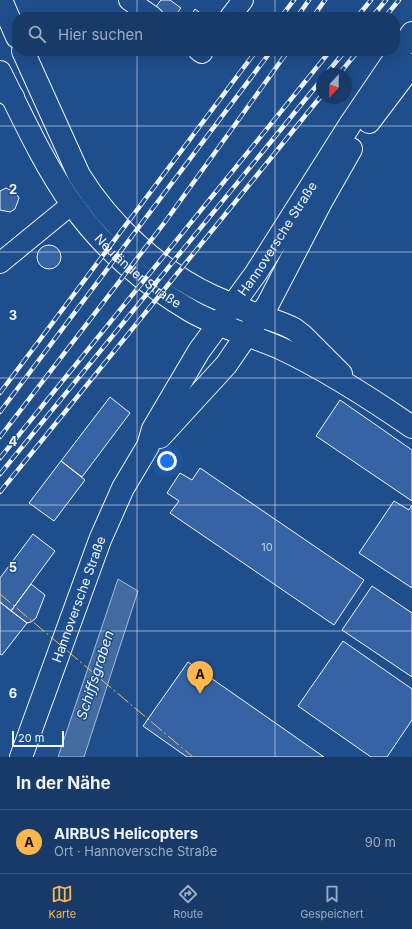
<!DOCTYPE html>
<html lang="de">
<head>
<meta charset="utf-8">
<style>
  :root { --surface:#173a69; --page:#244571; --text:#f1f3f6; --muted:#9eadc0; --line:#36547d; --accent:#ffb74d }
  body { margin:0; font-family:Inter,sans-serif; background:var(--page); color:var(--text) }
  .compass { position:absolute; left:316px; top:68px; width:36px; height:36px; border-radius:50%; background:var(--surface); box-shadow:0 4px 16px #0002; rotate:202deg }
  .scale { position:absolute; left:12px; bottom:10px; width:52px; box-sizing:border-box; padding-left:4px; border:2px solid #f2f6ff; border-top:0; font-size:11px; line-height:14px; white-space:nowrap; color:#f2f6ff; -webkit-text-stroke:3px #1f4e8c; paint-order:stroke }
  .you { position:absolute; left:167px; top:461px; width:14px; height:14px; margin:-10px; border:3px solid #fff; border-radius:50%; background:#1a73e8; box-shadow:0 0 0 6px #1a73e833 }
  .badge { display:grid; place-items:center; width:26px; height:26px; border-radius:50%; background:var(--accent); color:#111; font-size:13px; font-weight:700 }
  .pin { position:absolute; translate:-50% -33px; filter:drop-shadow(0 1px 2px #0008) }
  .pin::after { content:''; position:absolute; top:21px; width:14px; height:12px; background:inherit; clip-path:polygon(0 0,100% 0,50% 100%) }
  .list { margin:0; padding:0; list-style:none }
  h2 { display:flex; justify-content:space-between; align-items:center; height:52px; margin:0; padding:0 16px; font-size:17px }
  h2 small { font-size:13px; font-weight:400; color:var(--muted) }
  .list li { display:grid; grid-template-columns:26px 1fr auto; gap:12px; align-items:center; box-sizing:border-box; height:64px; padding:0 16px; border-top:1px solid var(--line) }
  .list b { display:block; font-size:15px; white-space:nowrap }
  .list p { margin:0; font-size:13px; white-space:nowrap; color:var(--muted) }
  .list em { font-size:13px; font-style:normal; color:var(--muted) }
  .icon { flex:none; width:22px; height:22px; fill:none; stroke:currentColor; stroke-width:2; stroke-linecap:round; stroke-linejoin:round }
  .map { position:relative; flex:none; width:412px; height:757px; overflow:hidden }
  .search { position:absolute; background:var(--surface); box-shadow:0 4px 16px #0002; left:12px; right:12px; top:12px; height:44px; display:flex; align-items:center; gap:10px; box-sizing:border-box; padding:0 14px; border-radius:16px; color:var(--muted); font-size:15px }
  .sheet { height:116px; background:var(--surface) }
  nav { display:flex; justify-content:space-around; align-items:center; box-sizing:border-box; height:56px; border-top:1px solid var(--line); background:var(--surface); font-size:11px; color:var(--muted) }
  nav a { display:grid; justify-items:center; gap:2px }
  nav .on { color:var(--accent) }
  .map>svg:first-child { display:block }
  .water { fill:#446ba0; stroke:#a8bbd7 }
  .building { fill:#3563a3; stroke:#f2f6ff }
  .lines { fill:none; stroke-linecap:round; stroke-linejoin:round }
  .minor-casing { stroke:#f2f6ff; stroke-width:22 }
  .major-casing { stroke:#f2f6ff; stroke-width:24 }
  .highway-casing { stroke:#f2f6ff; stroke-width:24 }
  .minor { stroke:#1f4e8c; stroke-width:20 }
  .major { stroke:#1f4e8c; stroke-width:22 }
  .highway { stroke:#1f4e8c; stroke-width:22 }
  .rail-casing { stroke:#f2f6ff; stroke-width:4.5 }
  .rail { stroke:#1f4e8c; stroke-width:3; stroke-dasharray:9; stroke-linecap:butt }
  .power { stroke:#ffb74d; stroke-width:1; stroke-dasharray:14 3 2 3; stroke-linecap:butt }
  .grid { fill:none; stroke:#f2f6ff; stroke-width:1; stroke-opacity:0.55 }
  .labels { text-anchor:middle; stroke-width:3; stroke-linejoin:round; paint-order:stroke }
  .number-label { font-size:11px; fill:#c3d1e8 }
  .street-label { font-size:13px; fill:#f2f6ff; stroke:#1f4e8c }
  .water-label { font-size:14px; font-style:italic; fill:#f2f6ff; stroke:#1f4e8c }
  .grid-label { font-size:13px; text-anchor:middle; font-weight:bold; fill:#f2f6ff; stroke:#1f4e8c; stroke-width:3; stroke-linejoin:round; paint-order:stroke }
</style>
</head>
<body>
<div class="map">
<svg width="412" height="757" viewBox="0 0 412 757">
  <rect width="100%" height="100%" fill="#1f4e8c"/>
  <path class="water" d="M118 579 138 591 84 757H58Z"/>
  <path class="building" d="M161 0H170L181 8 174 17H167L155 8Z
    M195 9 206 17H190Z
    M6 188 16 193 19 198 15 209 10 212 0 210V191Z
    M37 257a12 12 0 1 1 24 0a12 12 0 1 1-24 0Z
    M110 397 130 413 82 477 61 461Z
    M340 400 412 450V501L316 436Z
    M61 461 85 480 54 521 29 503Z
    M200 468 364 580 334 625 170 513 179 501 167 493 180 473 192 480Z
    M394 501 409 510 412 505V588L359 553Z
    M33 534 55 551 11 611 0 602V578Z
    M31 584 45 595 36 618 31 622 27 623 11 611Z
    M372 586 412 613V677L342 630Z
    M0 602 27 623 2 655 0 654Z
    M343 641 412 689V720L387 757H371L298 706Z
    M188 662 324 757H187L143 726Z"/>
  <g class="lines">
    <defs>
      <path id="minor" d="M129 0 153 17
        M230 17 243 0
        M199 51 202 53 203 51
        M0 263 72 204"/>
      <g id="major">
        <path d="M1 0 17 37"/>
        <path d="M23 51 79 175C109 224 160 272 212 296 228 303 244 310 260 316 272 320 283 323 294 329L303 336 341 374"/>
        <path id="s1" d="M0 72C22 116 43 163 72 204 102 247 146 285 191 311 219 327 250 335 280 348 327 370 370 398 412 427"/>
        <path d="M369 122 412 65"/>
        <path d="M160 437 226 365 268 304 322 200 351 149"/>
        <path id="s2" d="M21 757 100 540 123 488 148 446 153 429 199 351 256 273 351 123 412 33"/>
      </g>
      <path id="highway" d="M0 90 13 97"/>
    </defs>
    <use href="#minor" class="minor-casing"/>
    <use href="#major" class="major-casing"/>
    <use href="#highway" class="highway-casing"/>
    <use href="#minor" class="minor"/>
    <use href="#major" class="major"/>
    <use href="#highway" class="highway"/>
    <defs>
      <path id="rail" d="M281 17 294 0
        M297 17 309 0
        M313 17 325 0
        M357 17 371 0
        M372 17 386 0
        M385 17 399 0
        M326 74 345 51
        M339 74 358 51
        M0 393 256 51
        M0 412 271 51
        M0 437 165 222 288 51
        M0 458 330 51
        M0 474 322 79
        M0 492 322 95"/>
    </defs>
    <use href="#rail" class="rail-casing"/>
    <use href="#rail" class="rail"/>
    <path class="power" d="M0 594 193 757"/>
  </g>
  <path class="grid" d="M137 0V17M275 0V17M137 51V757M275 51V757M0 126H412M0 252H412M0 378H412M0 505H412M0 631H412"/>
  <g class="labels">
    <g class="number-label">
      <text x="267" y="551">10</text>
    </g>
    <g class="street-label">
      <text dy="5" stroke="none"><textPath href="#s2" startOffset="582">Hannoversche Straße</textPath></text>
      <text dy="5" stroke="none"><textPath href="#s1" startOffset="245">Neuländer Straße</textPath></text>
      <text dy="5" stroke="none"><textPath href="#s2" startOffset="168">Hannoversche Straße</textPath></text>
    </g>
    <g class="water-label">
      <text transform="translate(95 675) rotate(-72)" y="5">Schiffsgraben</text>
    </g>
  </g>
  <g class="grid-label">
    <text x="13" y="194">2</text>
    <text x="13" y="320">3</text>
    <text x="13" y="446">4</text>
    <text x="13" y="572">5</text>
    <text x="13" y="698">6</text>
  </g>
</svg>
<svg class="compass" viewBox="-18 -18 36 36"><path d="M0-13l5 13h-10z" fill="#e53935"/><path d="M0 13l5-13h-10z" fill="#9eadc0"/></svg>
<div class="scale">20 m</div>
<div class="you"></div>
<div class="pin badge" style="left:200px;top:694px">A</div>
<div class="search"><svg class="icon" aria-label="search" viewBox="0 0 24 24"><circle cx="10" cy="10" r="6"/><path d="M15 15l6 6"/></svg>Hier suchen</div>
</div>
<section class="sheet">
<h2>In der Nähe<small></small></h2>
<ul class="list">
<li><span class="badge">A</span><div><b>AIRBUS Helicopters</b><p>Ort · Hannoversche Straße</p></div><em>90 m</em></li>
</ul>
</section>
<nav>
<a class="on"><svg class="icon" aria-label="map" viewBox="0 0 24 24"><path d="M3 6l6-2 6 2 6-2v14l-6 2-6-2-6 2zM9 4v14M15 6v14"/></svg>Karte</a>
<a><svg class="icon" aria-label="directions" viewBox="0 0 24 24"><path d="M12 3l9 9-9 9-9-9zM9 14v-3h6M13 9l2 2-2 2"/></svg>Route</a>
<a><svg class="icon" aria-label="saved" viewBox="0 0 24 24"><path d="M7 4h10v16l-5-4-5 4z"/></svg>Gespeichert</a>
</nav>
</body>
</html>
